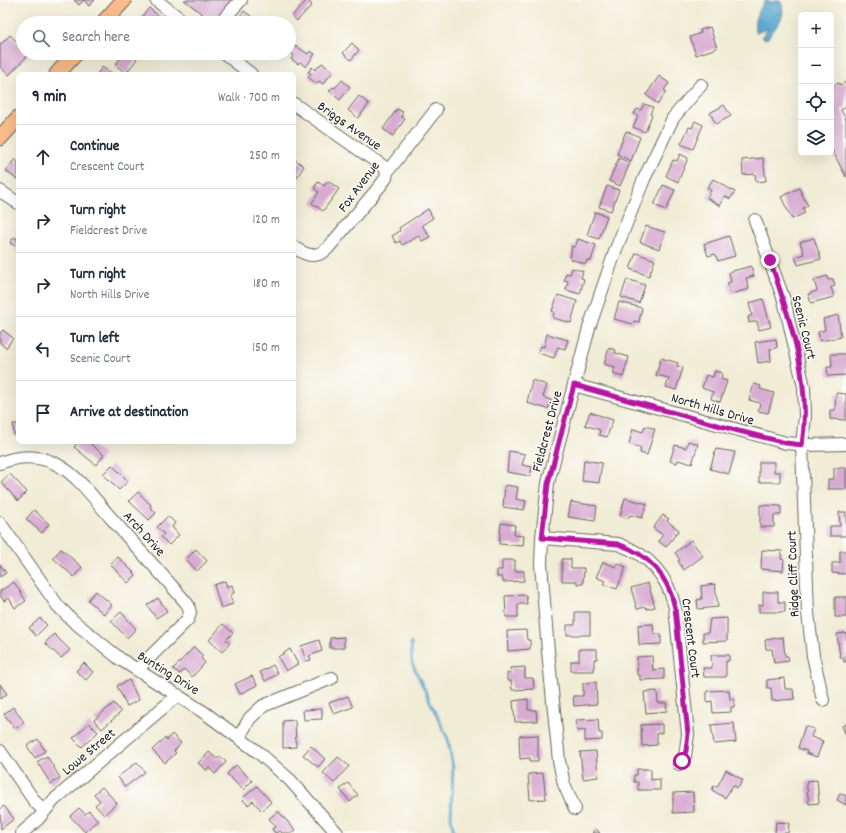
<!DOCTYPE html>
<html lang="en">
<head>
<meta charset="utf-8">
<style>
  :root { --surface:#fff; --page:#f2f2f3; --text:#1f2937; --muted:#747a83; --line:#e0e1e3 }
  body { margin:0; font-family:Dekko,sans-serif; background:var(--page); color:var(--text) }
  .controls { position:absolute; right:12px; top:12px; display:grid; overflow:hidden; border-radius:6px; box-shadow:0 4px 16px #0002 }
  .controls button { width:36px; height:36px; display:grid; place-items:center; padding:0; border:0; border-bottom:1px solid var(--line); background:var(--surface); color:var(--text); font:20px sans-serif }
  .stop { position:absolute; width:12px; height:12px; margin:-9px; border:3px solid #b5179e; border-radius:50%; background:#fff }
  .stop.end { background:#b5179e; border-color:#fff; box-shadow:0 1px 4px #0008 }
  .list { margin:0; padding:0; list-style:none }
  h2 { display:flex; justify-content:space-between; align-items:center; height:52px; margin:0; padding:0 16px; font-size:17px }
  h2 small { font-size:13px; font-weight:400; color:var(--muted) }
  .list li { display:grid; grid-template-columns:26px 1fr auto; gap:12px; align-items:center; box-sizing:border-box; height:64px; padding:0 16px; border-top:1px solid var(--line) }
  .list b { display:block; font-size:15px; white-space:nowrap }
  .list p { margin:0; font-size:13px; white-space:nowrap; color:var(--muted) }
  .list em { font-size:13px; font-style:normal; color:var(--muted) }
  .icon { flex:none; width:22px; height:22px; fill:none; stroke:currentColor; stroke-width:2; stroke-linecap:round; stroke-linejoin:round }
  .map { position:relative; flex:none; width:846px; height:833px; overflow:hidden }
  .search { position:absolute; background:var(--surface); box-shadow:0 4px 16px #0002; left:16px; top:16px; width:280px; height:44px; display:flex; align-items:center; gap:10px; box-sizing:border-box; padding:0 14px; border-radius:22px; color:var(--muted); font-size:15px }
  .panel { position:absolute; background:var(--surface); box-shadow:0 4px 16px #0002; left:16px; top:72px; width:280px; height:372px; border-radius:6px }
  .map>svg:first-child { display:block }
  .water { fill:#54a5ce; stroke:#386075 }
  .lines { fill:none; stroke-linecap:round; stroke-linejoin:round }
  .stream { stroke:#54a5ce; stroke-width:2.5 }
  .building { fill:#d8abd3 }
  .minor-casing { stroke:#67655d; stroke-width:14 }
  .major-casing { stroke:#67655d; stroke-width:17 }
  .minor { stroke:#fff; stroke-width:12 }
  .major { stroke:#f9bc8a; stroke-width:15 }
  .route { stroke:#b5179e; stroke-width:5 }
  .labels { text-anchor:middle; stroke-width:3; stroke-linejoin:round; paint-order:stroke }
  .street-label { font-size:14px; fill:#1c1c1c; stroke:#fdfcf7 }
</style>
</head>
<body>
<div class="map">
<svg width="846" height="833" viewBox="0 0 846 833">
  <rect width="100%" height="100%" fill="#fdfcf7"/>
  <filter id="ink" filterUnits="userSpaceOnUse"><feTurbulence type="fractalNoise" baseFrequency=".025" numOctaves="2"/><feDisplacementMap in="SourceGraphic" scale="8" xChannelSelector="R" yChannelSelector="G"/><feConvolveMatrix kernelMatrix="1 2 1 2 8 2 1 2 1" color-interpolation-filters="sRGB"/></filter>
  <filter id="wash" filterUnits="userSpaceOnUse"><feTurbulence type="fractalNoise" baseFrequency=".012" numOctaves="4" result="noise"/><feDisplacementMap in="SourceGraphic" scale="16" xChannelSelector="R" yChannelSelector="G"/><feGaussianBlur stdDeviation="0.9" result="paint"/><feColorMatrix in="noise" values="0 0 0 0 0 0 0 0 0 0 0 0 0 0 0 0 0 1.4 0 .05"/><feComposite in="paint" operator="in"/></filter>
  <g filter="url(#wash)">
    <rect width="100%" height="100%" fill="#f1ecd5"/>
    <path class="water" d="M766 0 772 2 780 0C788 18 777 24 767 39L761 37 769 28 756 33C751 22 759 9 766 0Z"/>
    <g class="lines">
      <path class="stream" d="M411 643 412 663 448 739 453 768 451 817 454 833"/>
    </g>
    <g id="blocks">
      <path class="building" d="M74 0H95L89 6 84 0 79 5Z
        M184 0H232L214 23Z
        M307 0 312 5 297 21 292 16Z
        M149 8 168 23H148L141 18Z
        M244 11 260 23H238L236 21Z
        M710 27 717 48 696 55 690 37 701 33 700 30Z
        M10 35 23 48V53H30L9 75 0 67V43L1 44Z
        M352 43 359 50 351 60 343 53Z
        M296 46 308 54 310 51 315 54 306 67 300 62 298 64 291 59 294 55 290 53Z
        M125 53H130L137 59 126 73 115 65Z
        M266 53H275L272 57Z
        M322 63 333 72 323 84 319 81 317 84 308 77 311 74 308 72 312 67 315 70Z
        M102 67 113 74H97Z
        M659 76 669 83 664 90 666 91 658 104 646 95Z
        M342 80 350 87 340 100 329 91 333 87 335 88Z
        M846 82V107L841 110 846 120V177L831 148V86L839 83 840 85Z
        M359 96 369 104 358 118 348 110Z
        M644 104 653 107 650 114 652 115 645 132 633 127 638 116 634 114 637 109 641 110Z
        M724 105 731 116 716 124 710 113Z
        M397 109 403 112 401 116 405 119 393 136 383 129Z
        M695 121 703 125 693 149 681 144 689 127 692 128Z
        M626 131 640 137 631 161 617 154Z
        M680 154 688 158 678 182 666 176 673 160 677 161Z
        M619 158 630 163 620 186 609 181Z
        M763 158 766 181 756 182 755 174 743 175 742 160Z
        M15 159 18 162V180L6 171Z
        M294 159 304 166 296 179 294 178Z
        M713 179 735 192 730 199 725 196 720 206 707 198 711 190 707 188Z
        M328 181 339 189 323 211 312 203 319 192 314 188 318 182 324 186Z
        M663 185 675 190 666 210 654 205Z
        M607 186 619 190 611 211 599 207Z
        M799 188 808 206 803 208 805 213 792 219 781 197Z
        M428 209 433 218 422 225 430 237 422 241 419 236 402 245 400 241 396 243 392 236 400 231 399 228Z
        M595 212 607 216 599 239 587 235Z
        M646 226 665 232 659 249 640 242Z
        M729 236 735 256 718 261 715 254 708 256 704 244Z
        M14 237 17 239 18 237V248L10 243Z
        M814 238 821 259 798 265 795 257 804 254 800 242Z
        M578 239 596 245 591 261 587 260 586 264 570 259 572 246 575 247Z
        M636 253 655 260 649 276 630 269Z
        M751 266 754 276 746 278 749 289 731 294 727 283 731 282 729 272Z
        M572 268 583 271 581 278 584 279 580 294 566 290 568 281 564 280 566 273 570 274Z
        M827 276 828 280 833 279 835 286 831 287 834 297 811 303 808 294 817 291 814 280Z
        M627 279 645 285 639 303 621 297Z
        M558 295 577 301 571 323 553 318 554 312 552 311Z
        M763 299 771 327 759 330 757 321 749 323 748 317 752 315 749 303Z
        M619 302 642 308 639 322 634 321 633 324 614 319Z
        M838 315 841 337 820 341 818 332 825 330 823 319Z
        M3 330 13 338 6 348 0 343V333Z
        M547 334 568 340 565 349 558 347 554 358 538 353 541 346 544 347Z
        M776 339 777 348 770 349 771 361 758 363 755 342Z
        M609 348 616 350 615 353 629 357 623 377 613 374 615 367 604 364Z
        M831 354H846V375L828 376 827 367H832Z
        M661 358 678 363 677 366 683 368 676 390 666 387 669 378 656 375Z
        M715 371 722 373 721 379 727 381 720 402 711 399 713 392 702 388 706 375 713 377Z
        M532 380 547 385 543 397 551 400 548 409 527 403Z
        M754 384 761 386 760 389 774 393 768 413 758 411 760 403 749 400Z
        M836 393 846 394V420L830 419V410H835Z
        M590 412 613 420 607 437 599 435 600 430 585 425Z
        M13 424H18V435L14 436Z
        M645 426 655 429 647 455 640 453 641 448 629 444 633 429 643 432Z
        M688 441 698 444 692 464 678 460 677 463 670 461 675 445 686 448Z
        M78 442H88L104 455 96 465 74 447Z
        M716 449 735 452 729 474 710 469Z
        M509 451 525 454 522 465 532 467 530 476 507 472Z
        M584 460 602 463 599 483 582 481Z
        M759 462H774V472H780V482H759Z
        M112 465 128 481 119 490 103 474Z
        M834 468H846V489H828V479H834Z
        M10 474 27 492 18 501 1 482Z
        M505 485 518 487 516 499 526 501 524 510 503 507Z
        M138 492 151 505 150 507 156 513 149 520 129 501Z
        M625 498 647 504 642 518 630 515 628 519 620 516Z
        M571 502 597 506 595 521 568 517Z
        M760 505 781 506V515H774V527H760Z
        M34 510 49 524 42 533 26 519Z
        M839 512H846V536H830V526H840Z
        M663 515 669 519 667 521 679 530 666 547 658 541 663 535 653 528Z
        M168 516 175 523 172 527 179 535 169 545 161 537 164 534 157 527Z
        M501 523 515 525 514 535 524 536 523 546 499 544Z
        M691 540 703 556 684 570 678 561 680 560 675 553Z
        M61 549 82 567 74 577 53 558Z
        M196 549 207 561 197 571 186 559Z
        M762 550 782 551 781 559 784 560 783 571 761 569Z
        M840 551H846V574L832 573V563H840Z
        M118 557 136 575 128 583 110 564Z
        M562 559H571V568H584L583 584H577V581H562Z
        M502 560H515V571H524V581L503 582 502 577H497V570H502Z
        M603 562 616 567 617 563 626 567 617 589 603 584 605 581 596 577Z
        M0 564 6 573 0 577Z
        M225 581 227 587 232 585 234 593 230 595 233 604 221 608 214 585Z
        M14 582 26 601 15 608 9 598 4 601 0 595V591Z
        M648 583 655 607 647 609 646 607 637 609 631 588Z
        M715 584 718 607 698 609 697 600 702 599 701 586Z
        M96 591 112 605 104 614 88 600Z
        M763 592H778V602H785V612H759V605H763Z
        M526 595 527 604H518V617H506L505 596Z
        M835 597H846V617H835Z
        M158 598 167 611 156 618 147 605Z
        M121 612 136 629 127 638 111 621Z
        M575 612H590V635H567V625H575Z
        M40 618 47 625 36 636 29 628Z
        M727 618V641L703 642V633H708L710 619Z
        M223 624 233 633 226 640 230 643 222 652 209 640Z
        M653 624 654 634H661V644L639 645 638 625Z
        M526 630 527 640H530V649L508 651 507 631Z
        M846 633V662H844L843 657H840L837 634Z
        M54 634 70 650 61 658 45 643Z
        M344 637V648H330V638Z
        M783 637 785 656H788L789 661 774 663 772 649H766L765 640Z
        M319 640 322 651 309 656 311 660 306 661 301 646Z
        M194 647 203 656 201 658 205 663 192 677 184 669 180 674 173 669Z
        M290 649 298 664 286 671 278 657Z
        M579 649H597V659H594V671H571V661H579Z
        M711 655H729V661H726V677H704L703 668H712Z
        M652 656 653 670 664 669V679L640 680V675H637V657Z
        M84 663 93 672 86 680 76 671Z
        M273 665 278 674 265 681 260 672Z
        M525 667V678H533L534 689 512 690 511 681H507V673H511L510 668Z
        M252 676 257 685 240 694 235 684Z
        M784 678 785 689H793L794 699 772 701 771 688H767V680Z
        M129 680 139 700 127 706 117 686Z
        M596 682 597 704 574 706 573 696H583V683Z
        M0 684 7 694 0 699Z
        M729 690 730 699H734V707H731V712L713 713 712 701 707 702V691Z
        M657 691 658 703H666L667 711 646 713 644 692Z
        M348 696 353 707 334 714 329 703Z
        M528 699V710H536L537 721 515 722 513 701Z
        M114 703 121 712 102 729 94 720Z
        M13 707 24 722 15 729 4 714Z
        M322 709V719L304 720 303 710Z
        M598 719 599 733H602V740L585 741V730L577 731 576 720Z
        M295 720 296 747 283 748V721Z
        M89 723 98 732 82 747 73 738Z
        M734 723 736 742 714 744 711 725Z
        M662 724V733H657V745L642 746 641 725Z
        M846 724V735L842 726Z
        M805 726 814 729 811 737 823 741 817 757 806 753 807 751 798 748Z
        M172 734 181 743 174 751 176 753 165 763 152 750 165 738 167 740Z
        M538 735V761H530V758L520 759 519 736Z
        M38 739 45 751 35 758 27 746Z
        M311 746 325 759 318 767 303 755Z
        M596 751 598 777 583 779 580 752Z
        M209 752 217 759 220 756 226 762 215 774 209 768 206 770 198 763Z
        M47 756 60 778 51 784 37 762Z
        M338 757 349 766 334 783 323 773Z
        M137 762 145 772 125 787 118 777Z
        M236 765 252 781 243 790 227 774Z
        M637 769H651V780L660 779V790H638V782H634V775H637Z
        M726 770 743 780 738 788 733 785 725 798 712 790 714 785 717 787Z
        M543 773 546 799 530 800 528 774Z
        M817 780 819 803 809 804 806 781Z
        M348 783 358 795 350 802 340 789Z
        M257 786 271 802 262 811 253 801 248 805 242 799Z
        M102 787 117 803 104 815 95 805 100 801 94 794Z
        M693 792 694 812 673 813V793Z
        M840 793 846 796V805L837 800Z
        M4 806 14 819 1 829 0 809Z
        M79 808 85 814 89 811 98 820 85 832 70 816Z
        M278 811 295 830 292 833H282L280 831 275 833 272 829 276 826 269 819Z
        M776 822 789 823 788 833H775Z
        M596 829 600 833H592Z"/>
    </g>
  </g>
  <g filter="url(#ink)">
    <use href="#blocks" fill-opacity="0" stroke="#67655d" stroke-width="1"/>
    <g class="lines">
      <defs>
        <path id="minor" d="M156 0 185 23
          M220 23 241 0
          M224 53 251 74
          M294 104 384 167 387 172
          M0 191 18 203
          M755 220 784 300 804 387 805 416 802 445 808 613 813 656 823 700
          M294 247C306 256 316 259 328 248L380 186 386 178 387 172 436 110
          M574 385 786 443 809 445 846 444
          M0 463C18 456 38 455 56 464 78 475 95 500 111 518 136 547 163 575 188 605L190 613 188 619 137 670
          M0 523 58 606 72 620 120 659 205 713 258 752 290 780 337 833
          M542 538 618 544C648 554 668 576 675 608L688 734 685 756 679 764
          M239 737 250 718 263 706 332 678
          M0 751 35 802 45 811
          M575 809 564 784 559 761 548 651 541 564 542 538 548 483 589 328 616 249 644 179 673 118 701 85
          M22 833 38 819 54 800 178 695"/>
        <path id="major" d="M103 23 124 0
          M57 74 76 53
          M0 138 18 118"/>
      </defs>
      <use href="#minor" class="minor-casing"/>
      <use href="#major" class="major-casing"/>
      <use href="#minor" class="minor"/>
      <use href="#major" class="major"/>
    </g>
  </g>
  <g class="lines" filter="url(#ink)">
    <path class="route" d="M682 761 686 751 688 734 675 608C668 576 648 554 618 544L542 538 548 484 574 385 735 430 786 443 802 445C812 382 790 319 770 260"/>
  </g>
  <g class="labels">
    <g class="street-label">
      <text transform="translate(350 125) rotate(35)" y="5">Briggs Avenue</text>
      <text transform="translate(358 186) rotate(-53)" y="5">Fox Avenue</text>
      <text transform="translate(805 327) rotate(76)" y="5">Scenic Court</text>
      <text transform="translate(713 408) rotate(16)" y="5">North Hills Drive</text>
      <text transform="translate(546 431) rotate(-75)" y="5">Fieldcrest Drive</text>
      <text transform="translate(145 533) rotate(48)" y="5">Arch Drive</text>
      <text transform="translate(792 574) rotate(-92)" y="5">Ridge Cliff Court</text>
      <text transform="translate(692 638) rotate(83)" y="5">Crescent Court</text>
      <text transform="translate(169 672) rotate(32)" y="5">Bunting Drive</text>
      <text transform="translate(88 751) rotate(-40)" y="5">Lowe Street</text>
    </g>
  </g>
</svg>
<div class="controls">
<button>+</button>
<button>−</button>
<button><svg class="icon" aria-label="locate" viewBox="0 0 24 24"><circle cx="12" cy="12" r="6"/><path d="M12 2v4M12 18v4M2 12h4M18 12h4"/></svg></button>
<button><svg class="icon" aria-label="layers" viewBox="0 0 24 24"><path d="M12 4l9 5-9 5-9-5zM3 14l9 5 9-5"/></svg></button>
</div>
<div class="stop" style="left:682px;top:761px"></div>
<div class="stop end" style="left:770px;top:260px"></div>
<div class="search"><svg class="icon" aria-label="search" viewBox="0 0 24 24"><circle cx="10" cy="10" r="6"/><path d="M15 15l6 6"/></svg>Search here</div>
<section class="panel">
<h2>9 min<small>Walk · 700 m</small></h2>
<ul class="list">
<li><svg class="icon" aria-label="ahead" viewBox="0 0 24 24"><path d="M12 20V5M6 11l6-6 6 6"/></svg><div><b>Continue</b><p>Crescent Court</p></div><em>250 m</em></li>
<li><svg class="icon" aria-label="right" viewBox="0 0 24 24"><path d="M7 20v-9h11M14 6l5 5-5 5"/></svg><div><b>Turn right</b><p>Fieldcrest Drive</p></div><em>120 m</em></li>
<li><svg class="icon" aria-label="right" viewBox="0 0 24 24"><path d="M7 20v-9h11M14 6l5 5-5 5"/></svg><div><b>Turn right</b><p>North Hills Drive</p></div><em>180 m</em></li>
<li><svg class="icon" aria-label="left" viewBox="0 0 24 24"><path d="M17 20v-9H6M10 6l-5 5 5 5"/></svg><div><b>Turn left</b><p>Scenic Court</p></div><em>150 m</em></li>
<li><svg class="icon" aria-label="arrive" viewBox="0 0 24 24"><path d="M6 21V4h12l-3 4 3 4H6"/></svg><div><b>Arrive at destination</b></div></li>
</ul>
</section>
</div>
</body>
</html>
